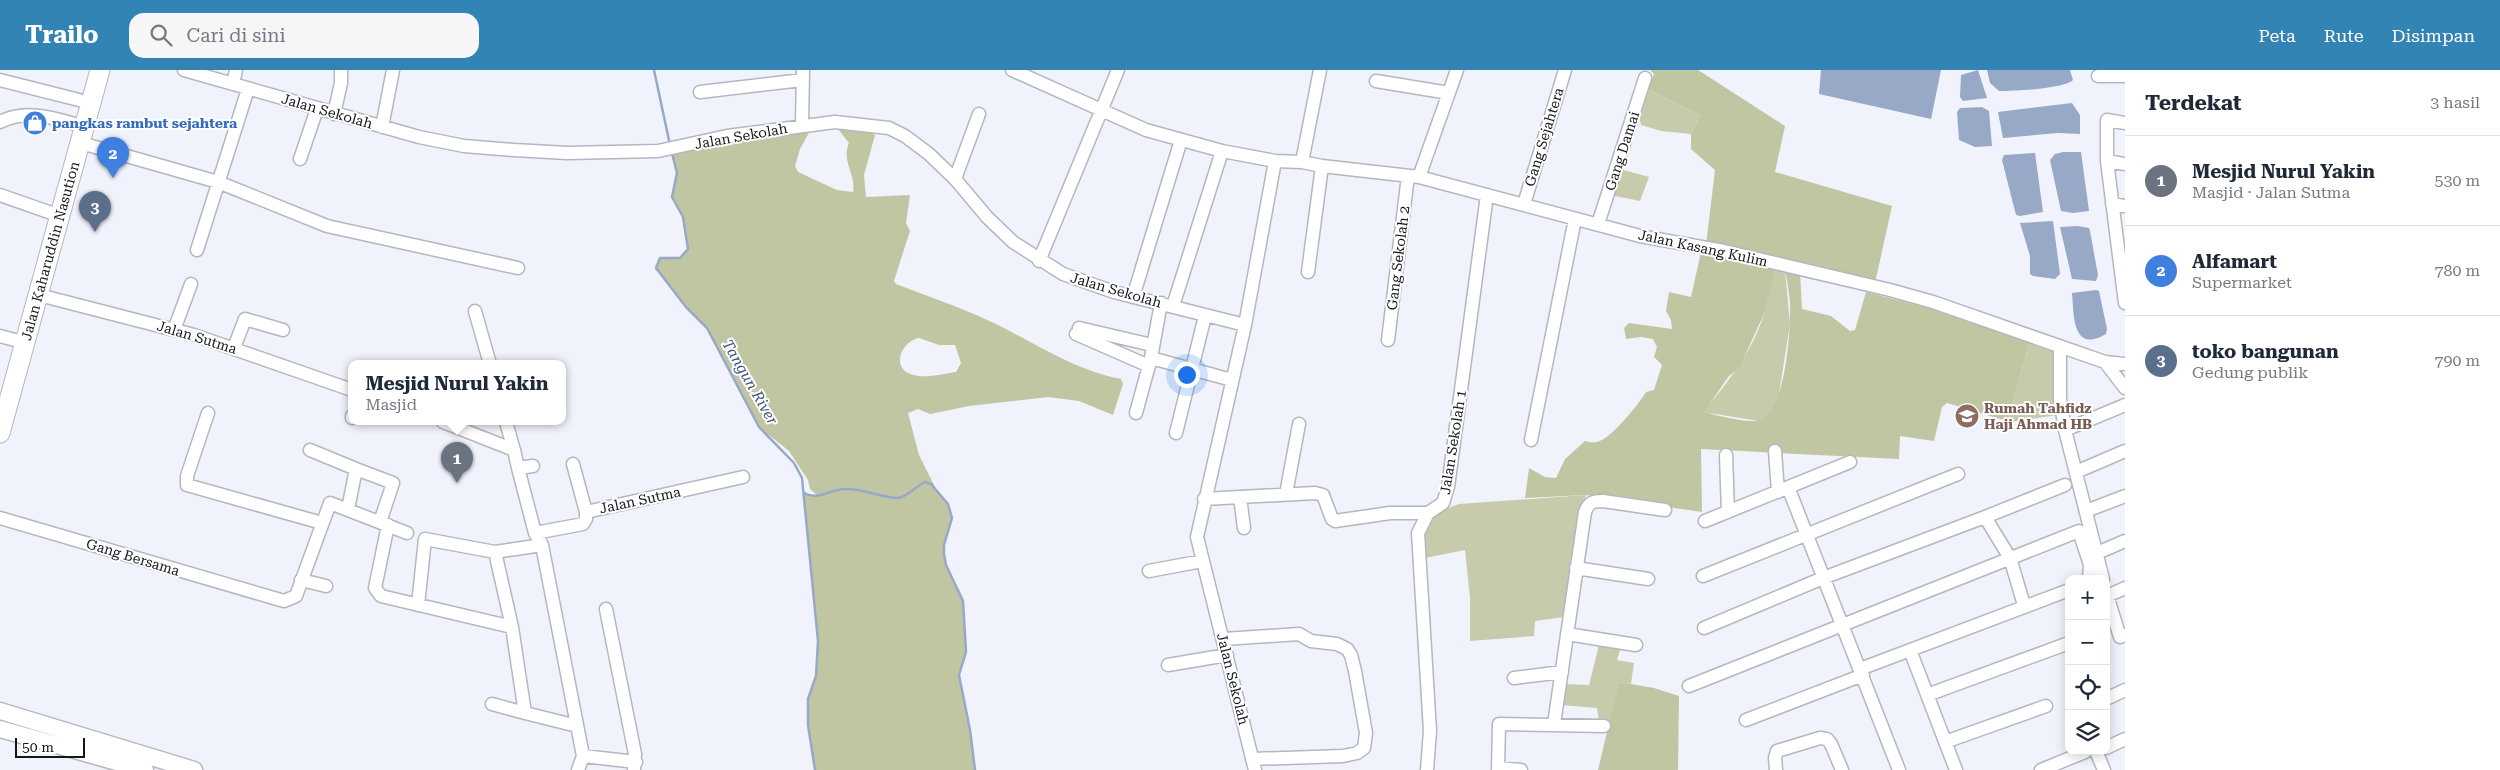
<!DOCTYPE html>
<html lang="id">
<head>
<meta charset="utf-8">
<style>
  :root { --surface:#fff; --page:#f6f6f7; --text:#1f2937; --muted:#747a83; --line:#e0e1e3; --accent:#3184b4 }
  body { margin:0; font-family:"Roboto Serif",serif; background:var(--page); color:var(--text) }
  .controls { position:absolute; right:15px; bottom:15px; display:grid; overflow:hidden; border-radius:10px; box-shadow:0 2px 12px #0003 }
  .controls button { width:45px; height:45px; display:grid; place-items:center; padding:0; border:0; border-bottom:1px solid var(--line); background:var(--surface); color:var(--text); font:25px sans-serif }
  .scale { position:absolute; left:15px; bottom:12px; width:70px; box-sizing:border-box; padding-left:5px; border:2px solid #151619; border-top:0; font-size:14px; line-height:18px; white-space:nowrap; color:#151619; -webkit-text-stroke:4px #fff; paint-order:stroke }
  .you { position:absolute; left:1186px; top:304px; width:18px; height:18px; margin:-12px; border:4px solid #fff; border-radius:50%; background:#1a73e8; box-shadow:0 0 0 8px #1a73e833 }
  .badge { display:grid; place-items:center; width:32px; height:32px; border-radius:50%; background:var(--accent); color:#fff; font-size:16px; font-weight:700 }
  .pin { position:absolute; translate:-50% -41px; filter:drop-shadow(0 1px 2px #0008) }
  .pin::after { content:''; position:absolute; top:26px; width:18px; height:15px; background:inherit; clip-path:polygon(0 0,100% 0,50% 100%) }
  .popup { position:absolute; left:348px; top:290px; width:218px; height:65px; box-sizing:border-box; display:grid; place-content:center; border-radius:10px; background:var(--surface); filter:drop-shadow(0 1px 4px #0005); font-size:16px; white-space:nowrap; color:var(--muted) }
  .popup b { font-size:19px; color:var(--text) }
  .popup::after { content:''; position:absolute; left:50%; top:100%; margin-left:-10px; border:10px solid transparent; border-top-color:var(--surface) }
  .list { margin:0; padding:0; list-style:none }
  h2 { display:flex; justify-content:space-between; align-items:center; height:65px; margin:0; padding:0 20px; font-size:21px }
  h2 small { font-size:16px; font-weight:400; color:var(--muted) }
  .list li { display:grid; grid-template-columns:32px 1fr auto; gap:15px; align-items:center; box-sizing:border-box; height:90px; padding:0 20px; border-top:1px solid var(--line) }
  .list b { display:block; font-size:19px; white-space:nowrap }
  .list p { margin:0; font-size:16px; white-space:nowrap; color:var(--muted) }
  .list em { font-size:16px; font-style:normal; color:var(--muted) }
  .icon { flex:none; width:28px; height:28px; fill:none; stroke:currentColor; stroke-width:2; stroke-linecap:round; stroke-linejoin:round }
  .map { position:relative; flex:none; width:2125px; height:700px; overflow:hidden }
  header { display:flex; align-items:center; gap:30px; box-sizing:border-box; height:70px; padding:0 25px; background:var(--accent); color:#fff }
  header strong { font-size:24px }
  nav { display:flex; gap:28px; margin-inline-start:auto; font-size:18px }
  .search { width:350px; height:45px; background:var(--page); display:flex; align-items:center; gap:12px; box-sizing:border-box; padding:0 18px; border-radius:15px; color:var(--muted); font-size:19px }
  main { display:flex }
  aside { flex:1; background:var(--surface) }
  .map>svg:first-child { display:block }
  .green { fill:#c7cbab }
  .forest { fill:#c1c6a2; fill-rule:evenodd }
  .water { fill:#97a9c7 }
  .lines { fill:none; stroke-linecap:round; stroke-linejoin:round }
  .stream { stroke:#97a9c7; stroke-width:2.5 }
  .minor-casing { stroke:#b4b7bf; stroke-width:15 }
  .major-casing { stroke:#b4b7bf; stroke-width:19 }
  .highway-casing { stroke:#b4b7bf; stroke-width:21 }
  .minor { stroke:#fff; stroke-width:12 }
  .major { stroke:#fff; stroke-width:16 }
  .highway { stroke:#fff; stroke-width:19 }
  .labels { text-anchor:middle; stroke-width:4; stroke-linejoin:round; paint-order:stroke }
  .street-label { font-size:14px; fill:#151619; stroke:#fff }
  .shop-label { font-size:14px; font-weight:bold; fill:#366cbe; stroke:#fff; text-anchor:start }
  .education-label { font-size:14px; font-weight:bold; fill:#785e54; stroke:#fff; text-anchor:start }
  .water-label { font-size:15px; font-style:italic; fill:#39527d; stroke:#fff }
</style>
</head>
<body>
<header>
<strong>Trailo</strong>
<div class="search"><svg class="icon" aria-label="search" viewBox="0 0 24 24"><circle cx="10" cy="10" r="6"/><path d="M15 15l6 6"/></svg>Cari di sini</div>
<nav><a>Peta</a><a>Rute</a><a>Disimpan</a></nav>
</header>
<main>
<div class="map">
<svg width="2125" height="700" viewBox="0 0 2125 700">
  <rect width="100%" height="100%" fill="#f0f3fc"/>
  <path class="green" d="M1647 19 1700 45 1691 64 1661 61 1641 55 1638 42Z
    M1620 99 1649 107 1640 131 1610 125Z
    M1776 199H1785L1790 254 1778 330 1771 344 1759 351 1703 342C1728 312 1752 282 1764 244 1768 229 1771 214 1776 199Z
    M2030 271 2055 279 2058 345 2010 352 2007 351Z
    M1586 425 1576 466 1564 547 1535 551 1534 566 1470 571V528L1465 480 1425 488C1424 482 1421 474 1421 467 1424 449 1444 439 1459 434Z
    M1600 571 1621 577 1617 590 1634 593 1631 614 1619 612 1610 653 1599 651 1597 638 1561 635 1563 614 1589 615Z"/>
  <path class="forest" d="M1650 0H1698L1785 56 1775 102 1892 136 1875 213 1706 175 1715 100 1691 79V64L1700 45 1647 19 1654 4Z
    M811 59 800 79 795 96 798 102 837 120 853 122C856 104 841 91 849 73L838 59 869 61 875 65 864 105 866 127 910 125 906 153 910 161 894 211 896 214C933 228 971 241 1006 259 1044 279 1079 301 1121 309L1123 314 1113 345 1079 331 1048 327 969 336 930 344 918 339 908 343 919 385 937 421 948 434 952 448 944 475V484L946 495 963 531 966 582 959 605 970 660 975 700H815L808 655V629L816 606 818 571 804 423 811 426H818L810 419 808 410 789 381 759 357 707 258 686 237 656 198 660 188H680L688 179 683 147 672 127 677 103 672 83ZM919 268 939 275H955L961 293 956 302C941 304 922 310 908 303 891 294 904 270 919 268Z
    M1701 182 1776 199 1764 244 1739 298 1729 306 1704 342C1716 345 1749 354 1760 350 1786 342 1791 257 1790 233 1789 221 1787 210 1785 199L1800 202 1802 239 1831 246 1850 261 1855 260 1866 222 1948 243 2030 271 2007 351 1947 333 1942 337 1934 371 1900 366 1899 389 1701 379 1702 442 1586 425 1525 428 1529 398 1545 407 1556 408 1565 389 1585 371C1589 372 1593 373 1597 372 1611 369 1638 335 1646 322L1654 320 1662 295 1654 287 1657 277 1653 269 1641 267 1626 269 1624 258 1629 253 1672 259 1671 250 1666 241 1669 222 1691 227Z
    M1619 612 1654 618 1679 626 1678 700H1598Z"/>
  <path class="water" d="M1821 0H1941L1931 49 1819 24Z
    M1978 0 1987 28 1963 31 1960 27 1961 5Z
    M1987 0H2070L2073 10C2064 19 2013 21 1999 21L1990 13Z
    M2072 33 2080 45V64L2058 63 2003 68 1998 42Z
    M1982 37 1989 41 1992 76 1975 77 1959 70 1957 42 1960 38Z
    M2063 82H2081L2089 141 2073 143 2061 141 2050 90 2055 84Z
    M2035 83 2043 142 2020 146 2016 145 2002 90 2004 85Z
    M2053 151 2060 204 2055 209 2033 206 2030 204V186L2020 153Z
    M2078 156 2089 158 2090 161 2098 205 2096 211 2072 209 2060 157Z
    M2096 220 2099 221 2107 259 2106 264C2072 284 2074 245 2072 223Z"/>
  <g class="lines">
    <path class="stream" d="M654 0 670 75
      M672 83 677 103 672 127 683 147 688 179 680 188H660L656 198 686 237 707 258 759 357 794 393 802 408 818 571 816 606 808 629V655L815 700
      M804 423C819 431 830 419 845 419 863 418 881 428 899 428 909 425 915 417 925 412L931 414 948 434 952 448 944 475V484L946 495 963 531 966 582 959 605 970 660 975 700"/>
    <defs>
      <path id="minor" d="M184 0 419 67 464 76 514 80 567 83 658 81 727 66 835 52 889 58 905 66 929 84 955 109 987 147 1013 172 1063 204 1114 222 1245 255
        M1012 0 1146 60 1222 81 1275 91 1302 92 1322 96 1419 107 1640 166 1724 181 1890 220 1933 232 2105 292 2125 294
        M2098 6H2125
        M0 10 91 33
        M1376 11 1449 23
        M233 14 236 0
        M700 22 802 10
        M334 44 341 13V0
        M0 52C27 38 58 49 85 57
        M2125 53 2107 50V91L2125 233
        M802 55 803 0
        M382 57 393 0
        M81 73 218 112 327 156 518 198
        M300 89 317 39
        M2107 91 2125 94
        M1302 92 1320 0
        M1419 107 1457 0
        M955 109 979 44
        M0 125 60 146
        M1524 134 1565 0
        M2112 134 2125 136
        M1598 154 1645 8
        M197 180 248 19
        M1039 191 1118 0
        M1308 202 1322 96
        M39 225 194 265 352 320
        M1133 227 1181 70
        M1173 236 1222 81
        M475 241 490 294
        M1079 258 1152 275
        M174 260 191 214
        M1076 264 1149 296
        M0 266 26 273
        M1388 270 1408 106
        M2060 277V329L2065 360 2103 509
        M234 278 245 249 283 260
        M1151 288 1232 310
        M2105 292 2125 318
        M208 343 187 406V415L322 453
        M1136 343 1151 288 1161 233
        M352 348V346
        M443 352 514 380 518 398 533 396
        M506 352 514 380
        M2065 360 2125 335
        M1176 363 1205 246
        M1531 370 1575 149
        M310 380 356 399 348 439
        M1775 381 1778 422
        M1726 385 1728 442
        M573 394 586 442 743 407
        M518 398 535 463 542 475 583 686 578 700
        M356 399 393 413 380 452
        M2076 402 2125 381
        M1788 417 1899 700
        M1286 424 1299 354
        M1240 427 1244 458
        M1204 429 1315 423 1323 425 1332 449 1335 451 1390 443H1428
        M2086 441 2125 426
        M1985 447 2065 415
        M0 448 284 531 296 526 330 433 407 463
        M1705 451 1850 392
        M388 455 375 518 381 526 512 557 495 482 542 475
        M535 463 583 454 586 449V442
        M2097 483 2125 471
        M1576 498 1648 509
        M1149 501 1202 491
        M1703 506 1958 404
        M301 510 326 516
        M2106 522 2120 567 2125 565
        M2107 526 2125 518
        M418 535 425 469 495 482
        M606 539 635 684 634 700
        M512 557 525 643 577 656
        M1704 558 1823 508 1985 447 2010 488 2024 535
        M1567 564 1636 575
        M1224 569 1299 564 1311 571 1337 574 1347 579 1351 585 1355 601 1366 663 1364 678 1357 683 1343 686 1252 689
        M1910 580 1956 700
        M1168 595 1227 585
        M1860 599 2069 520
        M1514 608 1562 602
        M1689 616 2079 461 2090 495 2089 509
        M1927 625 2069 573
        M2106 629 2125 620
        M492 634 525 643
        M1746 650 1863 605
        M1554 654 1585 442C1589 432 1593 431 1603 431L1665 440
        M1945 672 2046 636
        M2106 678 2125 669
        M2096 681 2104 700
        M583 686 636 692
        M1498 698 1521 700
        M1255 700 1197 467 1245 255 1275 91
        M1427 700 1430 661 1418 463 1428 443 1443 433 1448 417 1487 125
        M1498 700 1499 654 1604 656
        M1776 700 1775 688 1777 681 1820 668 1827 669 1831 674 1842 700
        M2041 700 2085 682"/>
      <path id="major" d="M0 641 194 700
        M0 659 145 700"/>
      <g id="highway">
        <path id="s1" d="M0 363 100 0"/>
      </g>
    </defs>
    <use href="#minor" class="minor-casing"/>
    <use href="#major" class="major-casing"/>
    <use href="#highway" class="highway-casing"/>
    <use href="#minor" class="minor"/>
    <use href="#major" class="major"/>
    <use href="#highway" class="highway"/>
  </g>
  <defs>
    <symbol id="shop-disc" viewBox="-11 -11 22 22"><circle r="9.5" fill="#3f7fe0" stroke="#fff"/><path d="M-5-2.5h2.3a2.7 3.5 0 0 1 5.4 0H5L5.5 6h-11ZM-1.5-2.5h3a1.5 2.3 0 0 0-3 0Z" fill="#fff"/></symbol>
    <symbol id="school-disc" viewBox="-11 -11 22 22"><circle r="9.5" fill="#8d6e63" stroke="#fff"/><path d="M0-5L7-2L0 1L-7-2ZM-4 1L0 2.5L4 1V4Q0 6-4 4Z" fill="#fff"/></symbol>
  </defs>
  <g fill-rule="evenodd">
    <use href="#shop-disc" x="21" y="39" width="28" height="28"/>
    <use href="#school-disc" x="1953" y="332" width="28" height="28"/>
  </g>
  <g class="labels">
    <g class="street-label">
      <text transform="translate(327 41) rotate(16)" y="5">Jalan Sekolah</text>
      <text transform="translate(741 66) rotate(-10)" y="5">Jalan Sekolah</text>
      <text transform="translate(1544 67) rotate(-73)" y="5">Gang Sejahtera</text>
      <text transform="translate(1622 81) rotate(-72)" y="5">Gang Damai</text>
      <text transform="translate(1703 178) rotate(12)" y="5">Jalan Kasang Kulim</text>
      <text dy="5" stroke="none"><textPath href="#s1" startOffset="189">Jalan Kaharuddin Nasution</textPath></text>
      <text transform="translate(1398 188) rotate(-83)" y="5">Gang Sekolah 2</text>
      <text transform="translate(1116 220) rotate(16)" y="5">Jalan Sekolah</text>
      <text transform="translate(197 267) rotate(17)" y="5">Jalan Sutma</text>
      <text transform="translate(1453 372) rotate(-81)" y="5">Jalan Sekolah 1</text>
      <text transform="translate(640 430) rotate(-12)" y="5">Jalan Sutma</text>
      <text transform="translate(133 487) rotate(17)" y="5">Gang Bersama</text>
      <text transform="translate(1233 609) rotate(76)" y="5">Jalan Sekolah</text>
    </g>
    <g class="shop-label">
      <text x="52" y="58">pangkas rambut sejahtera</text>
    </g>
    <g class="education-label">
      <text x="1984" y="343">Rumah Tahfidz<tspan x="1984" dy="16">Haji Ahmad HB</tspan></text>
    </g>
    <g class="water-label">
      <text transform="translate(750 312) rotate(60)" y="5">Tangun River</text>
    </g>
  </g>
</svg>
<div class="controls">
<button>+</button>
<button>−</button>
<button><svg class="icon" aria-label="locate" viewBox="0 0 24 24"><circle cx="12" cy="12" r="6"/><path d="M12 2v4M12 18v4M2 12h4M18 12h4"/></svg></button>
<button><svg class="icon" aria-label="layers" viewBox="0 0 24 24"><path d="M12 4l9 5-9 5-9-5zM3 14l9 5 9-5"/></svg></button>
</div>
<div class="scale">50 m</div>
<div class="you"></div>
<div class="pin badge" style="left:457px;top:413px;background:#6b7280">1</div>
<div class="popup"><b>Mesjid Nurul Yakin</b>Masjid</div>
<div class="pin badge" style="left:113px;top:108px;background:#3f7fe0">2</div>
<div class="pin badge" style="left:95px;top:162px;background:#5c6f8a">3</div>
</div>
<aside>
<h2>Terdekat<small>3 hasil</small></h2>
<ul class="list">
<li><span class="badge" style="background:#6b7280">1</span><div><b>Mesjid Nurul Yakin</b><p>Masjid · Jalan Sutma</p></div><em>530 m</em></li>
<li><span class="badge" style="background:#3f7fe0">2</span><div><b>Alfamart</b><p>Supermarket</p></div><em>780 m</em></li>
<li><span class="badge" style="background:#5c6f8a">3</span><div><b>toko bangunan</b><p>Gedung publik</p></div><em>790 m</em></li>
</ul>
</aside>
</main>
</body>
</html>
